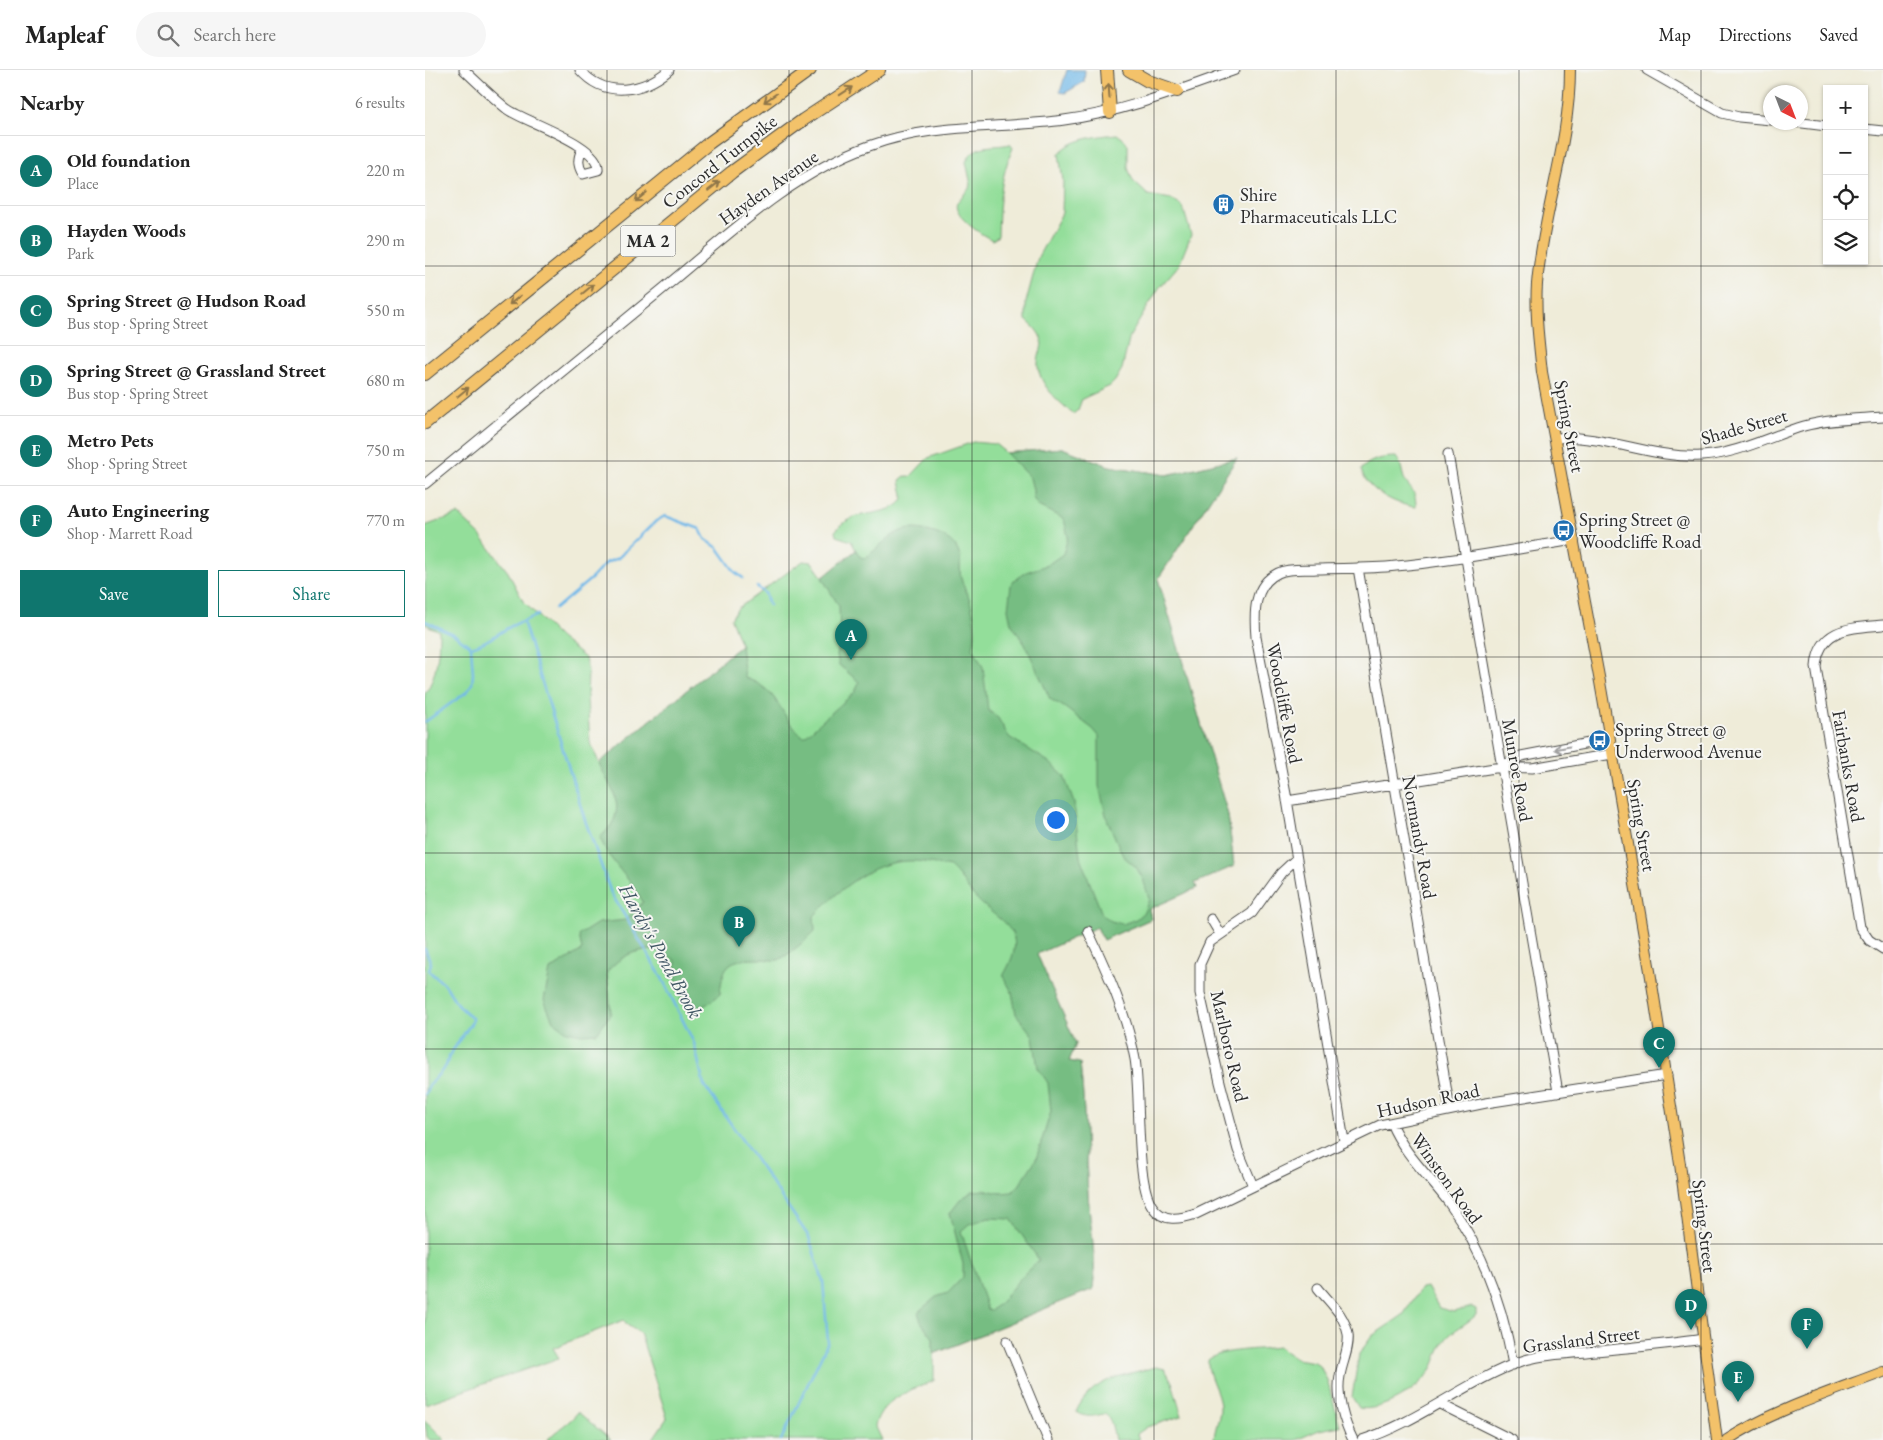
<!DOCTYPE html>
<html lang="en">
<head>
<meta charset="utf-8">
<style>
  :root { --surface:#fff; --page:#f6f6f6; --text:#222; --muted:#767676; --line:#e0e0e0; --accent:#0f766e }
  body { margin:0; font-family:"EB Garamond",serif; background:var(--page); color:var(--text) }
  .controls { position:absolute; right:15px; top:15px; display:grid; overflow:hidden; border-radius:0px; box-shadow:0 1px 4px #0004 }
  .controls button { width:45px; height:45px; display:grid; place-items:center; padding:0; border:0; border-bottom:1px solid var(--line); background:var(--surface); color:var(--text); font:25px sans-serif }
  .compass { position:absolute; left:1338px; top:15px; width:45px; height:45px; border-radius:50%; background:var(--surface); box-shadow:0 1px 4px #0004; rotate:138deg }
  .you { position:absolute; left:630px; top:749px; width:18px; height:18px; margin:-12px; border:4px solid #fff; border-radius:50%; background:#1a73e8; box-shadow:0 0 0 8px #1a73e833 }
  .badge { display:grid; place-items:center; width:32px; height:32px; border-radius:50%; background:var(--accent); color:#fff; font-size:16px; font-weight:700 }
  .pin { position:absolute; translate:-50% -41px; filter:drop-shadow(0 1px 2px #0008) }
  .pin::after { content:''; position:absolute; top:26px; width:18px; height:15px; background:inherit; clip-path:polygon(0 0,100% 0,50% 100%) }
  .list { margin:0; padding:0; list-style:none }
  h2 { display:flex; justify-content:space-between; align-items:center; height:65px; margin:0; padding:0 20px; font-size:21px }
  h2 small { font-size:16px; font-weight:400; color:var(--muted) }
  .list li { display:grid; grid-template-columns:32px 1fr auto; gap:15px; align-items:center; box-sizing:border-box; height:70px; padding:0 20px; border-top:1px solid var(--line) }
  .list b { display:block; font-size:19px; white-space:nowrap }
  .list p { margin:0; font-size:16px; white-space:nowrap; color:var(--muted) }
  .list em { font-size:16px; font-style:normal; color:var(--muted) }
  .actions { display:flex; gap:10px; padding:15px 20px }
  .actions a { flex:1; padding:11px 0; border:1px solid var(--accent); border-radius:0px; text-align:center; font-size:18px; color:var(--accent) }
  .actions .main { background:var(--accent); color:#fff }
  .icon { flex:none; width:28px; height:28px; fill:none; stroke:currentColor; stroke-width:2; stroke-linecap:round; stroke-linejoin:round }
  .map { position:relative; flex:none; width:1458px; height:1370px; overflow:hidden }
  header { display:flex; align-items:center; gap:30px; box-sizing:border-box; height:70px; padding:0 25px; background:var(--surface); border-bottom:1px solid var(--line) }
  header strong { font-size:24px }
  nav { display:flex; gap:28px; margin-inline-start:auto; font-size:18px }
  .search { width:350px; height:45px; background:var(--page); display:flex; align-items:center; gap:12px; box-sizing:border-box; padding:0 18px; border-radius:28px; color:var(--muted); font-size:19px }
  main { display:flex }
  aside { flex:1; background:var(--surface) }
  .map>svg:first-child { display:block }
  .green { fill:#93de9a; stroke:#5f8462 }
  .forest { fill:#76bd82; stroke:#507456; fill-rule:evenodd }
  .water { fill:#72b9e9; stroke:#4e728a }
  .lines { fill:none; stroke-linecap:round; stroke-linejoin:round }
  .stream { stroke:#72b9e9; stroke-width:2.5 }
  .minor-casing { stroke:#484845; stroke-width:11 }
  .major-casing { stroke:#484845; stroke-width:12 }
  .highway-casing { stroke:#484845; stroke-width:14 }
  .minor { stroke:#fff; stroke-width:9 }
  .major { stroke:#f3c26a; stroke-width:10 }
  .highway { stroke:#f3c26a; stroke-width:12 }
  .oneway { stroke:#8f764a }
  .oneway2 { stroke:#a0a0a0 }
  .grid { fill:none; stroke:#2b2b2b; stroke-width:1; stroke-opacity:0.55 }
  .labels { text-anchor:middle; stroke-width:4; stroke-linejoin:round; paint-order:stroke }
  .shield { fill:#f6f6f2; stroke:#686867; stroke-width:1 }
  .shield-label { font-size:18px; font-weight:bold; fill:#2b2b2b }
  .street-label { font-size:19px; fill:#2b2b2b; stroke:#f6f6f2 }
  .poi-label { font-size:19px; fill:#2b2b2b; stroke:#f6f6f2; text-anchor:start }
  .water-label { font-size:20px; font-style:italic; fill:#405664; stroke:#f6f6f2 }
</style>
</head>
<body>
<header>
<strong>Mapleaf</strong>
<div class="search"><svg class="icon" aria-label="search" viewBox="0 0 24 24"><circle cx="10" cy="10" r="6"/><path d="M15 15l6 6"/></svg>Search here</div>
<nav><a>Map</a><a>Directions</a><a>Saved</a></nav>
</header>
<main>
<aside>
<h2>Nearby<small>6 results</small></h2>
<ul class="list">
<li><span class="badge">A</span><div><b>Old foundation</b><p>Place</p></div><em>220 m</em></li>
<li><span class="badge">B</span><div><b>Hayden Woods</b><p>Park</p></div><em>290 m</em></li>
<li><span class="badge">C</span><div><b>Spring Street @ Hudson Road</b><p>Bus stop · Spring Street</p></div><em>550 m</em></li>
<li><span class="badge">D</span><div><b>Spring Street @ Grassland Street</b><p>Bus stop · Spring Street</p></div><em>680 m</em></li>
<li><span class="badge">E</span><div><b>Metro Pets</b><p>Shop · Spring Street</p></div><em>750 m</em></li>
<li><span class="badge">F</span><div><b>Auto Engineering</b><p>Shop · Marrett Road</p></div><em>770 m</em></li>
</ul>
<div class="actions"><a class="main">Save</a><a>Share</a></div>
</aside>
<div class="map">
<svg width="1458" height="1370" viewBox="0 0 1458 1370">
  <rect width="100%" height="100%" fill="#f6f6f2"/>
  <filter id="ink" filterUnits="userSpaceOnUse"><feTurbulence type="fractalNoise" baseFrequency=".02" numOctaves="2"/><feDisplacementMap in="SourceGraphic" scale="10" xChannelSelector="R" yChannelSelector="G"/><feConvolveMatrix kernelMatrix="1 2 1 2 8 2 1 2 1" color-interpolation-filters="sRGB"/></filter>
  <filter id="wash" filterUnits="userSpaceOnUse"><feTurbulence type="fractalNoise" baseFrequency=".0096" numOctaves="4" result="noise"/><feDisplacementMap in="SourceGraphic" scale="20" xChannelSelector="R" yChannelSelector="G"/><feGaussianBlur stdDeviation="1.12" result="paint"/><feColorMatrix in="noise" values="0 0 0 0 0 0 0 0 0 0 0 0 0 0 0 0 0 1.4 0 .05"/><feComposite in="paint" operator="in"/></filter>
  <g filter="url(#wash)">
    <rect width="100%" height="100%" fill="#efecd9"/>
    <path class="green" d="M692 64 700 70 703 75V98L708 111 723 125 746 129 758 137 766 165 754 195 734 218 705 266 697 299 690 311 685 316 657 329 653 340 648 344C635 332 619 320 614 302 608 279 631 275 601 250V232L613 187 637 143 638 111 634 84C645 69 673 66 692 64Z
      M585 74 588 78C575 107 574 135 573 166L568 170C559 167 526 145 532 133 535 127 543 122 546 115L541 92C549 72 568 78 585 74Z
      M548 372 570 374 581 383 637 378 684 396 742 405 812 388 733 509 803 745 809 796 770 813 772 818 724 839 726 849 678 870 672 857 612 884 651 974 644 991 655 993C660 1037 660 1080 663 1124 665 1156 672 1187 668 1219L509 1284V1311C484 1321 458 1328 450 1355L457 1370H227L242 1348 239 1338 215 1263 202 1255 199 1250 128 1278 134 1288 0 1334V624C12 606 14 582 14 561L0 554V456L33 444 55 465 83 502 98 531 135 568 160 588 163 603 162 628 165 671 174 693 316 575 306 549 312 539 378 491 387 492 398 508 431 480 426 471 411 466 410 461C416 455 421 451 429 447 441 443 478 442 478 426 478 421 475 415 475 410L480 406 485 407 503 388Z
      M971 387C976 393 976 397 978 405 982 420 991 416 991 437 970 435 942 420 936 400 944 389 959 387 971 387Z
      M1002 1217 1014 1238 1029 1242 1047 1237 1051 1239V1245C1042 1254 1029 1259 1021 1269 1013 1278 1012 1291 1006 1300 995 1319 955 1343 934 1338L927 1327 934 1284 947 1266 978 1245 996 1218Z
      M853 1277 871 1289 890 1292 896 1298 902 1310 915 1356 894 1360 871 1370H789C789 1359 796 1346 795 1336 794 1320 782 1307 783 1290 795 1279 834 1280 853 1277Z
      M731 1297 740 1299 747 1312 757 1346 722 1357 712 1364 714 1370H690C682 1324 676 1357 651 1342 666 1308 699 1305 731 1297Z
      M153 1342 186 1370H122C132 1359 145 1353 153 1342Z
      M0 1350 20 1370H5L2 1367Z"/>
    <path class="forest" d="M637 378 684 396 742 405 812 388 733 509 803 745 809 796 770 813 772 818 724 839 726 849 678 870 672 857 612 884 651 974 644 991 655 993C660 1037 660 1080 663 1124 665 1156 672 1187 668 1219L508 1284V1268L496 1252 493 1242 511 1227 523 1223 538 1207V1194L525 1143 536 1129 548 1121 560 1120 576 1123 587 1122 593 1117 611 1089 626 1041 623 1013 613 998 608 966 591 944 587 922 578 906C607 857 576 856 547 824 540 815 534 805 525 797 512 795 497 790 483 791 445 792 414 820 389 846L390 861C382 869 363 886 353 890 348 891 341 889 337 889 305 889 298 891 295 924 259 957 250 927 251 891 229 871 198 881 182 902L186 943 172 963 157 964 142 961 128 951 119 930 125 900 157 880 154 865 173 853 201 850 218 832C206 808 185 794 175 768 179 763 185 758 188 752 199 729 182 714 174 693L316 575 320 608C357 620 353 647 379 667L430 622 434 612 414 595 412 586 415 570 414 536 397 508 431 480 435 487 440 488C465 469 472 452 506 462 517 465 528 470 533 481 537 490 534 499 536 508 537 514 541 520 543 525 549 541 552 562 548 578L558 597 563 640 573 648 584 667 624 692 639 706 649 733 655 787 677 844 686 851 698 854 711 849 719 842 724 829 718 809 711 797 698 786 682 749 674 716V666L668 659 639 637 625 629 602 578 586 553 583 539 586 515 589 510 601 502 622 495 638 484 643 467 639 449 613 436 608 428V420L605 408 581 383ZM564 1148 586 1149 614 1190 597 1206 575 1233 566 1240 562 1239 536 1161 544 1154Z"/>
    <path class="water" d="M642 0H660L659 12 640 23 635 22Z"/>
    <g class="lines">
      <path class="stream" d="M332 517 340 523 344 535
        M130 539 167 508 181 493 193 488 231 451 240 446 275 459 280 469 293 478 310 502 318 508
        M0 551 30 565 46 577C66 572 79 557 98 551L160 750 186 823 236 906 269 973 279 1015 384 1167 398 1211 403 1272 356 1370
        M98 551 113 545
        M0 652 43 621 47 614 48 604 46 577
        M0 879 6 893 4 901 21 916 32 934 47 948V952L24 986 21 996 5 1014 0 1024"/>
    </g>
  </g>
  <g filter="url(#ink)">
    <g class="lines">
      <defs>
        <path id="minor" d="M39 0C53 13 67 27 82 39 100 52 176 75 173 100L158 104C152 95 153 88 157 79
          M155 0C180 29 218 22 244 0
          M1222 0 1297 43 1314 47 1346 50
          M1369 52 1402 56
          M1439 59 1458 61
          M1131 368C1180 364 1227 389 1277 386 1312 384 1346 366 1379 356 1404 349 1432 349 1458 347
          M1023 384 1133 1022
          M0 414C80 348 160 283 240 217 303 165 366 104 444 76 506 53 574 59 639 50 699 42 754 20 810 0
          M933 498 1025 1040
          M1458 555C1427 558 1394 557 1391 597L1435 857 1444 870 1458 879
          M1076 697 1096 686 1185 669
          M862 731 1076 697 1107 698 1187 684
          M786 849 795 864
          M663 861C682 901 702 945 710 989 716 1025 710 1110 727 1136 738 1153 755 1149 771 1144L955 1055 1061 1033 1242 1005
          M966 1053C979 1084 1004 1106 1024 1133 1059 1182 1078 1237 1088 1295
          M919 1071 861 724 831 567C829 544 828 515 853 503 864 498 879 500 891 499 918 498 945 499 971 496 1031 491 1090 479 1149 470
          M828 1116 813 1080 795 1012 775 923V894L785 872 827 843 856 803 871 789
          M893 1218C905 1233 919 1244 923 1264 925 1278 917 1292 915 1306 911 1326 919 1352 928 1370
          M582 1271 623 1370
          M1015 1334 1087 1370
          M937 1370C994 1352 1041 1311 1097 1291 1117 1284 1140 1284 1161 1282 1200 1278 1239 1275 1278 1269"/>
        <path id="major" d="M1145 0C1145 73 1118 142 1112 214 1110 244 1114 273 1117 302L1175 612 1225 901 1255 1094 1292 1370
          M1302 1370C1346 1341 1409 1321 1458 1302"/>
        <path id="highway" d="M682 0 685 42
          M704 0 723 11 752 21
          M0 304 284 73 385 0
          M0 353 307 102 378 50 454 0"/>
      </defs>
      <use href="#minor" class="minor-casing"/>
      <use href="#major" class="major-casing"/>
      <use href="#highway" class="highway-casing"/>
      <use href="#minor" class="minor"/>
      <use href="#major" class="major"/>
      <use href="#highway" class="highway"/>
    </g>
    <defs><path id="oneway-shaft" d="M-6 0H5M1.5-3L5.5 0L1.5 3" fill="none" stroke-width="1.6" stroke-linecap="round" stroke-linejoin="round" transform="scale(1.25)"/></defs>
    <g class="oneway">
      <use href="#oneway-shaft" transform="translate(421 21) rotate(-33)"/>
      <use href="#oneway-shaft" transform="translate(684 21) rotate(-94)"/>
      <use href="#oneway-shaft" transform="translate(345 28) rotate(145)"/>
      <use href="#oneway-shaft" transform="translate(289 116) rotate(-38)"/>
      <use href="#oneway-shaft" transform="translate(216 127) rotate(141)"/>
      <use href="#oneway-shaft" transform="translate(163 219) rotate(-39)"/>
      <use href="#oneway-shaft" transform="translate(90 230) rotate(141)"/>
      <use href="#oneway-shaft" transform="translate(38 322) rotate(-39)"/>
    </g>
    <use class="oneway2" href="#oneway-shaft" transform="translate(1137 678) rotate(169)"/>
  </g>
  <path class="grid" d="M182 0V1370M364 0V1370M547 0V1370M729 0V1370M911 0V1370M1094 0V1370M1276 0V1370M0 196H1458M0 391H1458M0 587H1458M0 783H1458M0 979H1458M0 1174H1458"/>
  <defs>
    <symbol id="building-disc" viewBox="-11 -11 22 22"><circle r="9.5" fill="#1f6fb2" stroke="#f6f6f2"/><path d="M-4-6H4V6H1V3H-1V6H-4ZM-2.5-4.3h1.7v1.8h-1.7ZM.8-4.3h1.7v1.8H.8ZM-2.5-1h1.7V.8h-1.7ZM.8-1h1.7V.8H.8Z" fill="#fff"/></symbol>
    <symbol id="bus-disc" viewBox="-11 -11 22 22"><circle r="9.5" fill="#1f6fb2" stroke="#f6f6f2"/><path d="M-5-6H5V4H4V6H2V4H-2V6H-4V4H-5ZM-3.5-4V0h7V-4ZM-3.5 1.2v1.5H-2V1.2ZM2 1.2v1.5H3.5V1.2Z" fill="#fff"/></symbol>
  </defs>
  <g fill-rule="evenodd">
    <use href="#building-disc" x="786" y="122" width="25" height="25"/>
    <use href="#bus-disc" x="1126" y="448" width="25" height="25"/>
    <use href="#bus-disc" x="1162" y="658" width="25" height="25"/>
  </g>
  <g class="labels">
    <rect class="shield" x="195.5" y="155.5" width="55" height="31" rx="4"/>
    <g class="shield-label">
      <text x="223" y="177">MA 2</text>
    </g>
    <g class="street-label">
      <text transform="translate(294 91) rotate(-38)" y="7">Concord Turnpike</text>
      <text transform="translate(343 117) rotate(-35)" y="7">Hayden Avenue</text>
      <text transform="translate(1145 356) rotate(79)" y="7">Spring Street</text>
      <text transform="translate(1319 356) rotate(-16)" y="7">Shade Street</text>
      <text transform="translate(860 633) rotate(79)" y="7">Woodcliffe Road</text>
      <text transform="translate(1424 696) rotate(80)" y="7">Fairbanks Road</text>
      <text transform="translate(1093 700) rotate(80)" y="7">Munroe Road</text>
      <text transform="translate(1217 755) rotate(80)" y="7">Spring Street</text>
      <text transform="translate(995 767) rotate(80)" y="7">Normandy Road</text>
      <text transform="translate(805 976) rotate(77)" y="7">Marlboro Road</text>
      <text transform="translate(1003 1030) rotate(-12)" y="7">Hudson Road</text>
      <text transform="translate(1022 1108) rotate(54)" y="7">Winston Road</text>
      <text transform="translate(1280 1156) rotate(83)" y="7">Spring Street</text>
      <text transform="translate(1156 1269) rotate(-7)" y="7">Grassland Street</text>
    </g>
    <g class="poi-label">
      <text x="815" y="131">Shire<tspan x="815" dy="22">Pharmaceuticals LLC</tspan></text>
      <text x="1154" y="456">Spring Street @<tspan x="1154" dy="22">Woodcliffe Road</tspan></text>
      <text x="1190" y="666">Spring Street @<tspan x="1190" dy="22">Underwood Avenue</tspan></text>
    </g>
    <g class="water-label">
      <text transform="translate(236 881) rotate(61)" y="7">Hardy's Pond Brook</text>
    </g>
  </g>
</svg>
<div class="controls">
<button>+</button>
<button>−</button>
<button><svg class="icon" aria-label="locate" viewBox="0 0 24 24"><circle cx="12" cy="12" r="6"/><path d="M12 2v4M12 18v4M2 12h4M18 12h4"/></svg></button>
<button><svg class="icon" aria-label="layers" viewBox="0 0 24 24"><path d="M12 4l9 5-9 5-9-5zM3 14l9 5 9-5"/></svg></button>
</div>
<svg class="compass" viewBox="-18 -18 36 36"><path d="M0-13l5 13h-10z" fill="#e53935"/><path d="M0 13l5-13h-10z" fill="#767676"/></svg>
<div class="you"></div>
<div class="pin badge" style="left:426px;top:590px">A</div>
<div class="pin badge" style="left:314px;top:877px">B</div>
<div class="pin badge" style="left:1234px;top:998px">C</div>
<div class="pin badge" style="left:1266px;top:1260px">D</div>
<div class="pin badge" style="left:1313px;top:1332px">E</div>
<div class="pin badge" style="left:1382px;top:1279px">F</div>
</div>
</main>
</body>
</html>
